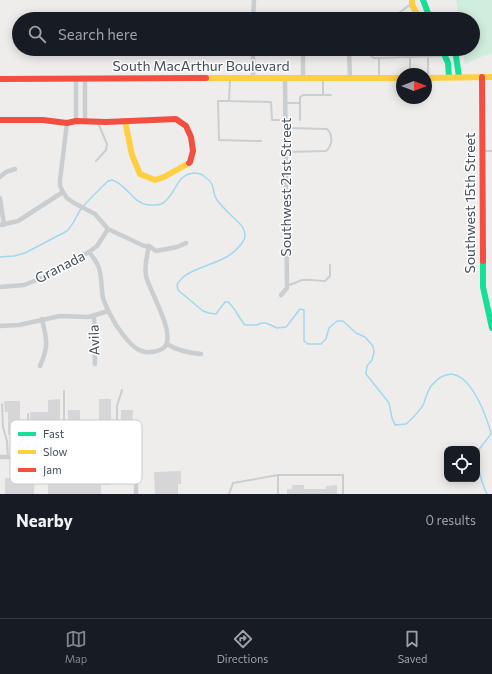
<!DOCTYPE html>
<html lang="en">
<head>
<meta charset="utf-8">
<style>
  :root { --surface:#171b24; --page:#242831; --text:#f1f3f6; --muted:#9ea1a6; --line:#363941; --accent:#80858c }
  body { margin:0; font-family:Commissioner,sans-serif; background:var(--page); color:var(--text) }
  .controls { position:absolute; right:12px; bottom:12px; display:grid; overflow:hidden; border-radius:8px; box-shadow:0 2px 10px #0003 }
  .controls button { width:36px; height:36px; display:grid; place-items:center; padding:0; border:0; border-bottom:1px solid var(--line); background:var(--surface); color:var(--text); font:20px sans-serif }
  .compass { position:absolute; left:396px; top:68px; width:36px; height:36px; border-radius:50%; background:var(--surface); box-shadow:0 2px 10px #0003; rotate:90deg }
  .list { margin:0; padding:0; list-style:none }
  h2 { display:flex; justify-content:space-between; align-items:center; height:52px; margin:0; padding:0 16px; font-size:17px }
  h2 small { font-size:13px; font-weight:400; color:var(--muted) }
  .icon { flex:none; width:22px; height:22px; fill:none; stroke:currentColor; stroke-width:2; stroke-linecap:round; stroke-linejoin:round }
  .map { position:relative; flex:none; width:492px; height:494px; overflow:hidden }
  .search { position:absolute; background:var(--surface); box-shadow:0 2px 10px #0003; left:12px; right:12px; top:12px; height:44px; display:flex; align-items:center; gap:10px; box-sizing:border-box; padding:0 14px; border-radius:22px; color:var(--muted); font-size:15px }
  .sheet { height:124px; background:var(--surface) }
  nav { display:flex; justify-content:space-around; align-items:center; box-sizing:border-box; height:56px; border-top:1px solid var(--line); background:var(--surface); font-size:11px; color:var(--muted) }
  nav a { display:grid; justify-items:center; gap:2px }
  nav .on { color:var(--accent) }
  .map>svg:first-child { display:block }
  .green { fill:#d0eedd }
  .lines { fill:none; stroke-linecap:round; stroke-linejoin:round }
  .stream { stroke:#a3d7ed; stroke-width:1.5 }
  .building { fill:#d6d6d8 }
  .lane { stroke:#caced1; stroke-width:2 }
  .street { stroke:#caced1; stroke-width:4.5 }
  .fast { stroke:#16e098; stroke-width:6 }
  .slow { stroke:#ffcf43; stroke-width:6 }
  .jam { stroke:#f24e42; stroke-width:6 }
  .labels { text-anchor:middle; stroke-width:3; stroke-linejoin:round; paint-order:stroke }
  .street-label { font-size:14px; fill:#444d59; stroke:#fff }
  .key { fill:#fff; stroke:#c7cacd; stroke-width:1 }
  .key-label { font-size:11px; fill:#444d59 }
</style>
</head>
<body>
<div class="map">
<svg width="492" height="494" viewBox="0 0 492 494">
  <rect width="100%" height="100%" fill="#eeedec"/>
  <path class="green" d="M456 0H492V54L483 56 465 64 463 49H473V19H459Z"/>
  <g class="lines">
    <path class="stream" d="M0 257 14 256 25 253 67 231C74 224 76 216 81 209 89 199 99 190 108 181L112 180C127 184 132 203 148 205 153 205 158 206 163 203 176 195 176 174 194 173 198 173 202 174 205 177 217 185 211 192 217 200 222 207 230 214 236 220 243 226 249 234 242 243 228 263 205 263 186 275 182 277 180 281 177 284L178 290 203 311 209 313 216 314 225 302H228C236 309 238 317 245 325H257L261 323H266L277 328 286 327 300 309 304 310V341L308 344H321L326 339 329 328 337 321H343L356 333 365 337 373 346 374 352 372 360 367 366 366 374 389 403 392 418 395 425 406 424C413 418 420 411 424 403 426 397 427 392 431 386 462 349 484 409 491 433 488 439 484 443 480 448 474 459 482 484 487 494"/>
  </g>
  <path class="building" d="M60 399V435H31L30 412H48V400Z
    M99 399H111V440H99Z
    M4 401H20V435H8V412H5Z
    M68 410H80V440H68Z
    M121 410H133L132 435H121Z
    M181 471V484H178V494H155L154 472Z
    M23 472H35L34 494H5V478H23Z
    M92 472H110V485H101V494H48V478L75 477V478H92Z
    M292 485H304V489H326V486L337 485V494H287V489H292Z"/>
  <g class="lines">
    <path class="lane" d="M369 19V16L372 13H399L408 6 411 5
      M370 49V55L374 58 443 56
      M410 74V57
      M379 77V58
      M428 77V56
      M230 79 229 101H218L219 140 261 141
      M323 79V95
      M229 101 271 102 272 120H284
      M286 103H300
      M300 120V97L303 95H331
      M483 151H492
      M287 152 326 151C333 145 333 135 327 129L287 128
      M96 161 106 150 107 144 98 123
      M287 285C293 285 297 281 303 280 311 279 318 281 325 281L330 276V265
      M122 390 117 406V436L123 445 126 457
      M2 404 3 427 7 441 8 457
      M28 414 30 457
      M72 444H82V457
      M59 457V446L64 430V391
      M37 458V467H48
      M49 458 48 467H87L88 457
      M87 464 102 465 104 464V457
      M278 475V494
      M229 494 233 483 278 475H343V494"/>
    <path class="street" d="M253 19 254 0
      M303 49V78
      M349 49 350 78
      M253 78V49
      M76 121V78
      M85 121V79
      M0 177 6 172 15 169
      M63 192 67 198 74 203 95 214 108 229 144 246H149L156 251 177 247 186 243
      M0 198 4 225
      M0 225 18 221 63 192 60 186V180L67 123
      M89 252C93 257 97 262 99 268 102 277 101 288 103 298 106 308 111 316 116 325 127 341 139 360 162 349 180 339 149 291 146 276 144 266 147 256 149 246
      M0 287 24 285 44 277 89 252 97 246 108 229
      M281 295 287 288 285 78
      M94 316 95 364
      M0 326 19 325 60 316 89 317 108 311
      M167 344C178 351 188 353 201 354
      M40 366C49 345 47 341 42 319
      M0 457H136V494"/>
    <path class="fast" d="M423 0 428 13 433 19
      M442 49 448 63 449 77
      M455 49 459 77
      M483 261V287L492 328"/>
    <path class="slow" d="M412 0V5L420 19
      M206 78H402
      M426 78 492 77
      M125 121 132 155 140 174 155 180 164 177 189 163"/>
    <path class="jam" d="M482 77 483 261
      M0 79 206 78
      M0 120H43L67 123 76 121 106 122 176 119 186 126 191 137 193 151 190 162 189 163"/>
  </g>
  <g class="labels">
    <g class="street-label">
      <text x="201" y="71">South MacArthur Boulevard</text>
      <text transform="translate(286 187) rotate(-90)" y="5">Southwest 21st Street</text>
      <text transform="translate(470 203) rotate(-90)" y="5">Southwest 15th Street</text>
      <text transform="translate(60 267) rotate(-27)" y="5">Granada</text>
      <text transform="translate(94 340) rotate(-92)" y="5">Avila</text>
    </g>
  </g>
  <rect x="10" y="420" width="132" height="64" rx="6" class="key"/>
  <rect x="18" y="432" width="18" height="4" fill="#16e098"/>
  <rect x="18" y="450" width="18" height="4" fill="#ffcf43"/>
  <rect x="18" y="468" width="18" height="4" fill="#f24e42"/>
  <g class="key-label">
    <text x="43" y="438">Fast</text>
    <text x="43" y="456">Slow</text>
    <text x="43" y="474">Jam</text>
  </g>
</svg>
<div class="controls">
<button><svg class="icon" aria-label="locate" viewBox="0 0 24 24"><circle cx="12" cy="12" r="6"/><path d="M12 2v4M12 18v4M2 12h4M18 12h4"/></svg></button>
</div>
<svg class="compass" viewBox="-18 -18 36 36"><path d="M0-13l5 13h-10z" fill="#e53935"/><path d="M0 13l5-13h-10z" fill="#9ea1a6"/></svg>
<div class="search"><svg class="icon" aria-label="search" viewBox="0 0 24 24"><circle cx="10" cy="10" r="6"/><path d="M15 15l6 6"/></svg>Search here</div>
</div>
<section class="sheet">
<h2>Nearby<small>0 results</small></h2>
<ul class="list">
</ul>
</section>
<nav>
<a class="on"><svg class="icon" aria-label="map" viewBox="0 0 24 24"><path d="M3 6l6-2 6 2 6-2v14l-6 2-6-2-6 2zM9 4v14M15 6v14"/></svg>Map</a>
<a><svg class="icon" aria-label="directions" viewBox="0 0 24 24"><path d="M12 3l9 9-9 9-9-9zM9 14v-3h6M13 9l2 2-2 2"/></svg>Directions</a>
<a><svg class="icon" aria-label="saved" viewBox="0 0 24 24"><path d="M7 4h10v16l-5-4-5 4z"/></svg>Saved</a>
</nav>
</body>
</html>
